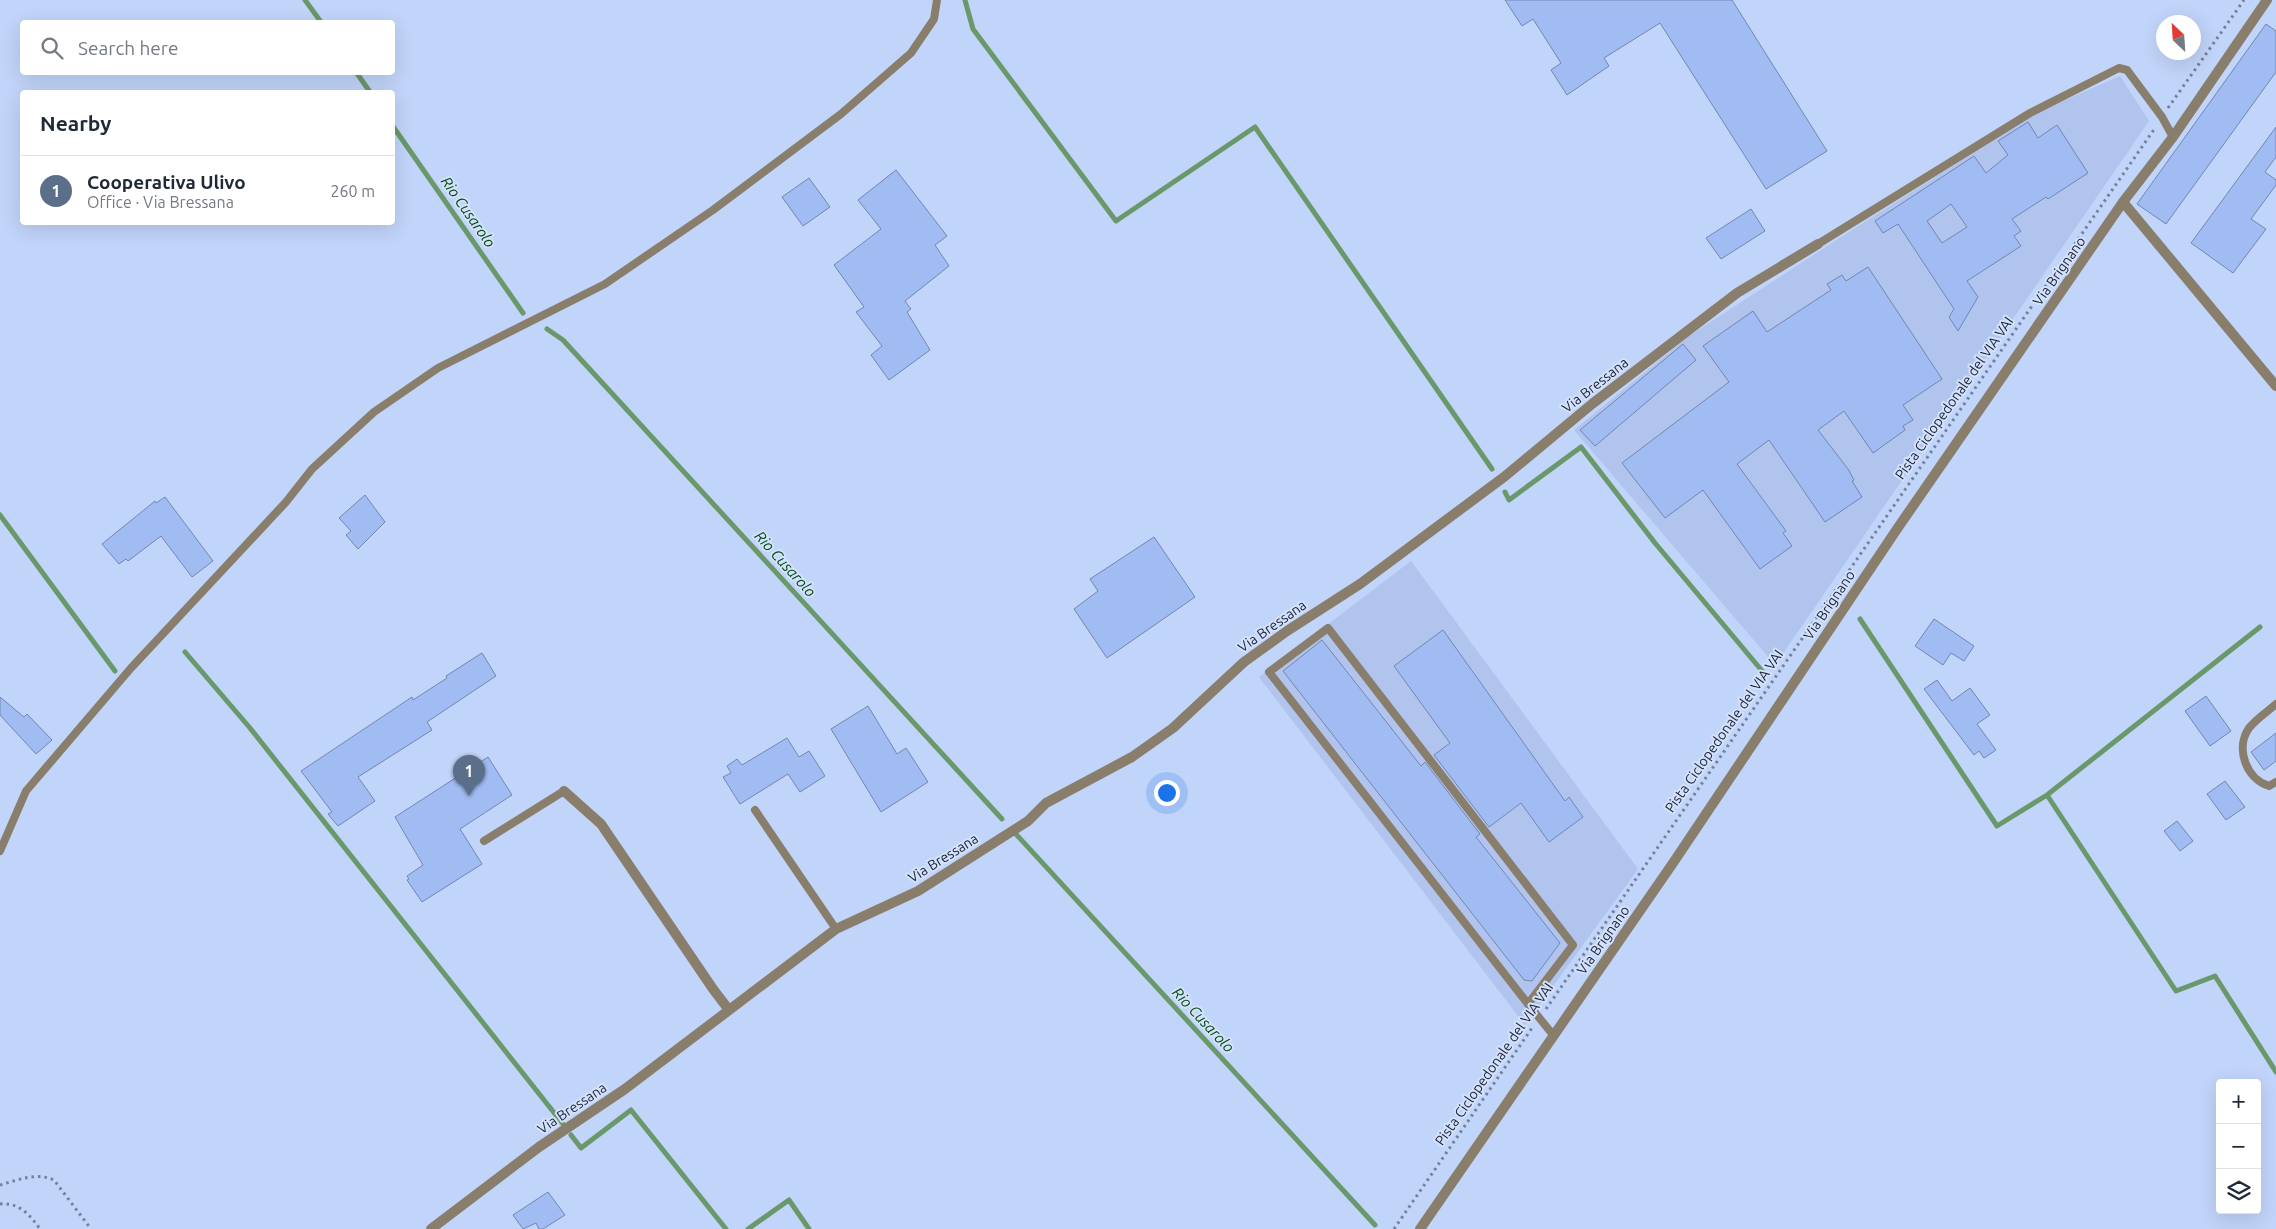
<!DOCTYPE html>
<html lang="en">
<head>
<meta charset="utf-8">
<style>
  :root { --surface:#fff; --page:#f6f6f7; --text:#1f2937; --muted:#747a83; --line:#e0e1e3; --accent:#111827 }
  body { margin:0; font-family:Ubuntu,sans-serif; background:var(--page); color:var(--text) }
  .controls { position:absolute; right:15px; bottom:15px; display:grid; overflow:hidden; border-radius:5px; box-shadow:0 5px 20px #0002 }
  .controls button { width:45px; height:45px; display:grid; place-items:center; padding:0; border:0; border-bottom:1px solid var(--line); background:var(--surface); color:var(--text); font:25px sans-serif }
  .compass { position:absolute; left:2156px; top:15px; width:45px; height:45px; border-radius:50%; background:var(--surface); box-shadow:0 5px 20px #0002; rotate:335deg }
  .you { position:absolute; left:1166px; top:792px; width:18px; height:18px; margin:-12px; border:4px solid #fff; border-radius:50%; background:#1a73e8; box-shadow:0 0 0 8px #1a73e833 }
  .badge { display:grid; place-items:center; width:32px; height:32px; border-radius:50%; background:var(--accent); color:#fff; font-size:16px; font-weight:700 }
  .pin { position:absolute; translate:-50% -41px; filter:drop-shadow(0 1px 2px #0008) }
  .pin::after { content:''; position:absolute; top:26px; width:18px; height:15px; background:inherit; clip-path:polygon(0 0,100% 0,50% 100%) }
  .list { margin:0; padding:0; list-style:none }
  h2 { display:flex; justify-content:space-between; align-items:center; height:65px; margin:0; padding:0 20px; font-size:21px }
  h2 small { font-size:16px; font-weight:400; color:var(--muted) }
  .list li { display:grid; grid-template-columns:32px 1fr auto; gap:15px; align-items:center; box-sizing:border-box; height:70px; padding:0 20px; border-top:1px solid var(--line) }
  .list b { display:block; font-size:19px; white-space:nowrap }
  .list p { margin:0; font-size:16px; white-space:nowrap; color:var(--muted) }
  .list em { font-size:16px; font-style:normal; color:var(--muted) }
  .icon { flex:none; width:28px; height:28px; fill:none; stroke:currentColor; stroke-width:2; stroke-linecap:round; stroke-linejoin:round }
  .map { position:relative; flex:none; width:2276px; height:1229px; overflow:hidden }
  .search { position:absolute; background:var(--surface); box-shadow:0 5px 20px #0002; left:20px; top:20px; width:375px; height:55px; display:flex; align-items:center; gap:12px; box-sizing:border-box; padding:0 18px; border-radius:5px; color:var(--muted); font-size:19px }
  .panel { position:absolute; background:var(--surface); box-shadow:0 5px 20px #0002; left:20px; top:90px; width:375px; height:135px; border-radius:5px }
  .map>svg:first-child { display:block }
  .built { fill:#b0c4ed }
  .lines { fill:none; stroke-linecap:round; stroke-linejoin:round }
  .stream { stroke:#6a986a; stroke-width:5 }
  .building { fill:#a1bcf3; stroke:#7286b1; fill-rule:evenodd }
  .path { stroke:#73819c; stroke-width:3; stroke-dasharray:2.5 4; stroke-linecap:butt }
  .service { stroke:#887e6b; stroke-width:8 }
  .minor { stroke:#887e6b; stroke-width:10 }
  .tertiary { stroke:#887e6b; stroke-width:10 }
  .labels { text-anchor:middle; stroke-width:4; stroke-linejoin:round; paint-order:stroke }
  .street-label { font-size:14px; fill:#1a2233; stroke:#d3e1fd }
  .water-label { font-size:15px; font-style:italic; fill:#004a0a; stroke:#d3e1fd }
</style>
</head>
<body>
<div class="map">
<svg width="2276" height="1229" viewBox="0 0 2276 1229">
  <rect width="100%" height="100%" fill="#c1d4f9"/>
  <path class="built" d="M2120 76 2149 121 1775 665 1574 430 1689 336 1838 239 2036 113Z
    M1411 561 1638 869 1525 1025 1259 677Z"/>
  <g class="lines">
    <path class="stream" d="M305 0 321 22
      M965 0 973 29 1116 221 1255 127 1492 469
      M356 72 370 92
      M392 125 523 313
      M547 329 563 340 1002 819
      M1505 492 1509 500 1581 447 1655 543 1763 672
      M0 515 115 671
      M1860 619 1997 826 2047 795 2260 627
      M185 652 250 728 563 1124
      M2047 795 2176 991 2215 976 2276 1072
      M1014 832 1375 1225
      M571 1135 581 1148 631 1110 726 1229
      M748 1229 789 1200 809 1229"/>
  </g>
  <path class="building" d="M1505 0H1732L1827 151 1766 189 1660 23 1604 58 1609 66 1567 95 1551 70 1561 63 1533 19 1522 26Z
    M2266 24 2276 31V72L2166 224 2137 204Z
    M2028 122 2038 138 2057 125 2088 173 2048 199 2046 197 2012 219 2021 231 2014 236 2021 246 1967 281 1978 297 1958 331 1949 317 1954 309 1898 224 1883 233 1875 221 1974 156 1986 173 2008 155 1998 141ZM1951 204 1967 227 1942 243 1927 221Z
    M2276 127V157L2265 172 2276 180V185L2251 219 2266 229 2233 273 2191 243Z
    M896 170 947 236 935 245 949 266 905 301 911 309 907 312 930 350 889 380 871 355 882 346 856 312 864 307 834 265 881 229 858 200Z
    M809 178 830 207 803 226 782 197Z
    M1751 209 1765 231 1721 259 1706 238Z
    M1868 267 1942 379 1903 405 1913 420 1903 426 1905 430 1873 453 1844 411 1818 430 1848 469 1854 480 1852 481 1862 497 1825 522 1769 440 1737 464 1786 531 1783 533 1792 546 1760 569 1703 490 1665 518 1622 463 1729 382 1703 346 1753 311 1767 332 1831 290 1827 284 1842 275 1846 281Z
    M1683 344 1696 360 1595 446 1580 430Z
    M365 495 385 522 358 549 346 535 351 531 339 518Z
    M165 497 213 561 192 577 161 536 128 561 126 559 119 564 102 544 155 501 156 503Z
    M1154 537 1195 597 1107 658 1074 609 1098 591 1090 579Z
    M1934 619 1974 646 1964 661 1951 653 1943 665 1915 646Z
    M1443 630 1565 801 1569 797 1583 817 1549 842 1521 803 1489 827 1434 755 1450 743 1394 666Z
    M1322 640 1421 766 1425 762 1480 834 1476 837 1560 943 1532 981 1524 980 1283 671Z
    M482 653 496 676 427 722 432 730 358 777 375 801 338 826 328 814 332 812 301 771 412 697 413 700 447 678 446 676Z
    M1937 680 1952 701 1970 688 1990 715 1977 724 1996 750 1984 758 1979 751 1974 755 1924 689Z
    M2206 696 2231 731 2210 746 2185 711Z
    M0 697 24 717 27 714 52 740 36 754 0 715Z
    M868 706 897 754 906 748 928 782 881 812 831 729Z
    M2276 733V761L2264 770 2251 752Z
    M787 738 799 757 809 751 825 776 800 792 788 774 740 804 723 777 731 773 727 766 737 759 742 765Z
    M488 757 512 795 460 829 482 864 422 902 407 880 409 879 407 876 423 865 395 817Z
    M2225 781 2245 807 2226 820 2207 794Z
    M2177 821 2193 841 2180 851 2164 831Z
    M548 1192 565 1215 543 1229H539L536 1223 523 1229 513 1215Z"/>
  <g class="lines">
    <path class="path" d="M2168 108 2244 0
      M1546 1009 2155 128
      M0 1185C18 1180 36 1172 54 1180L91 1229
      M0 1204C19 1202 30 1215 40 1229
      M1394 1229 1532 1028"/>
    <path class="service" d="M1818 244 2030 113 2119 68 2127 70 2162 117 2173 137
      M2276 704C2267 712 2256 719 2249 728 2235 748 2246 779 2269 786L2276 782
      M755 810 836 929
      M484 841 564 791
      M0 851 26 791 131 668 286 502 312 469 374 412 438 368 605 284 713 210 841 114 911 53 934 19 937 0
      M1528 1004 1573 945 1328 628 1269 672 1528 1004 1554 1036"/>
    <path class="minor" d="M2123 202 2276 386
      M564 791 601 824 713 989 729 1010
      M431 1229 539 1147 625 1089 836 929 918 891 1028 821 1046 803 1132 757 1173 728 1244 662 1287 631 1360 584 1504 477 1592 404 1737 293 1818 244"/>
    <path class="tertiary" d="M1420 1229 1673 863 1897 529 2123 202 2173 137 2267 0"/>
  </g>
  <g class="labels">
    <g class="street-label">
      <text transform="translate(2059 271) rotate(-55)" y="5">Via Brignano</text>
      <text transform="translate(1595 385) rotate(-38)" y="5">Via Bressana</text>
      <text transform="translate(1954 398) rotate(-55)" y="5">Pista Ciclopedonale del VIA VAI</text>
      <text transform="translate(1829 605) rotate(-56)" y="5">Via Brignano</text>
      <text transform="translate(1272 626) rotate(-35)" y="5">Via Bressana</text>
      <text transform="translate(1724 731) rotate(-55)" y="5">Pista Ciclopedonale del VIA VAI</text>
      <text transform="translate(943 858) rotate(-32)" y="5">Via Bressana</text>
      <text transform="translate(1603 940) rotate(-55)" y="5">Via Brignano</text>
      <text transform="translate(1494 1064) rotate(-55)" y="5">Pista Ciclopedonale del VIA VAI</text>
      <text transform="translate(572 1108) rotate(-34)" y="5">Via Bressana</text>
    </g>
    <g class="water-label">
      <text transform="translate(468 212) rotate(55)" y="5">Rio Cusarolo</text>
      <text transform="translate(785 564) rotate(48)" y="5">Rio Cusarolo</text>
      <text transform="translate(1203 1020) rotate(47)" y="5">Rio Cusarolo</text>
    </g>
  </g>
</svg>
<div class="controls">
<button>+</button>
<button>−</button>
<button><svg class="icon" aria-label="layers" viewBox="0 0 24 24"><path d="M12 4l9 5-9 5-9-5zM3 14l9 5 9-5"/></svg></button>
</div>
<svg class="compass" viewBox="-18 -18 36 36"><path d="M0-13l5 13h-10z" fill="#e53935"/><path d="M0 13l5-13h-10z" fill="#747a83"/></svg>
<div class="you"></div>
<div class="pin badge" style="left:469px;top:796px;background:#5c6f8a">1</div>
<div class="search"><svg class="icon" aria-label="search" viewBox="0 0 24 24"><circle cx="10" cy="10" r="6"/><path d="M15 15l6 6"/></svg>Search here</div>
<section class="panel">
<h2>Nearby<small></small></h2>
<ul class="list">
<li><span class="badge" style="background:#5c6f8a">1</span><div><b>Cooperativa Ulivo</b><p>Office · Via Bressana</p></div><em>260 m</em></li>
</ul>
</section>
</div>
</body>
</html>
